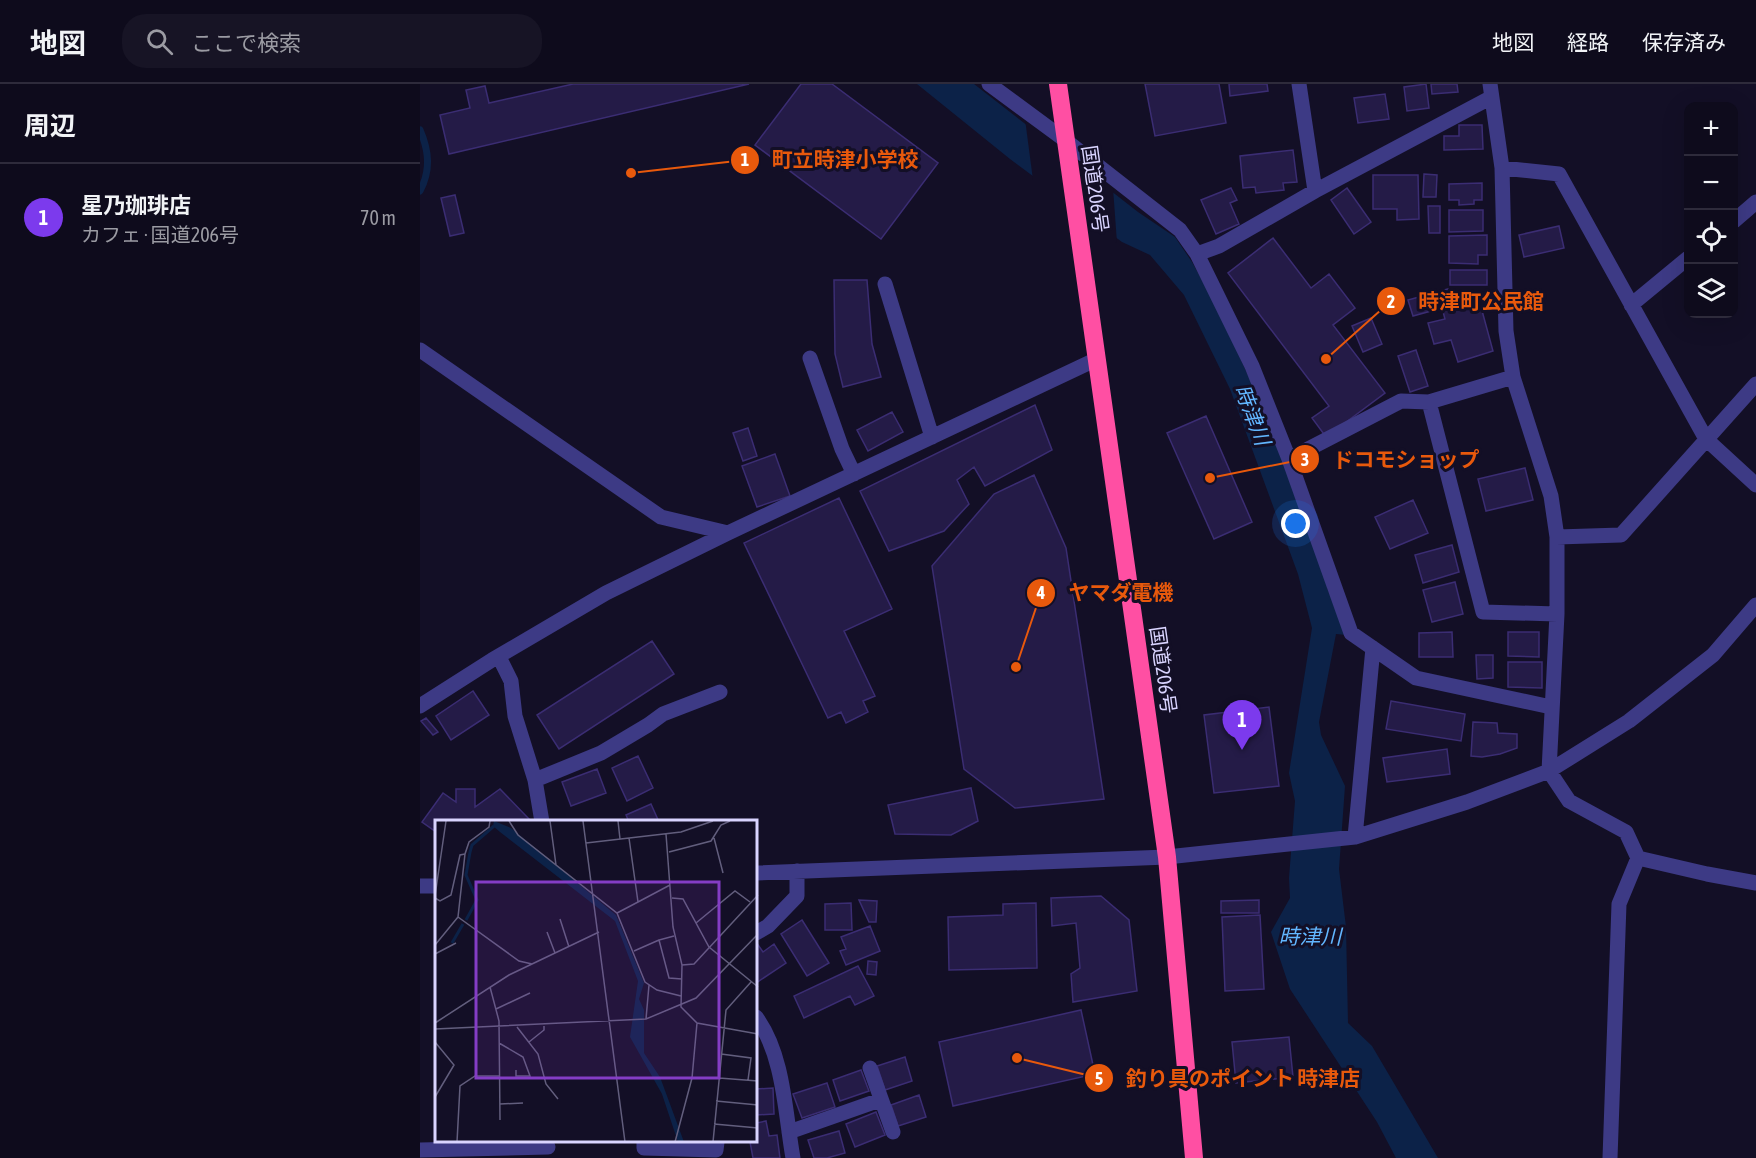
<!DOCTYPE html>
<html lang="ja">
<head>
<meta charset="utf-8">
<style>
  :root { --surface:#0e0b1c; --page:#171425; --text:#f1f3f6; --muted:#9b9ba3; --line:#2e2b3b; --accent:#7c3aed }
  body { margin:0; font-family:"Asap Condensed","Noto Sans JP",sans-serif; background:var(--page); color:var(--text) }
  .controls { position:absolute; right:18px; top:18px; display:grid; overflow:hidden; border-radius:12px; box-shadow:0 6px 24px #0002 }
  .controls button { width:54px; height:54px; display:grid; place-items:center; padding:0; border:0; border-bottom:2px solid var(--line); background:var(--surface); color:var(--text); font:30px sans-serif }
  .you { position:absolute; left:876px; top:440px; width:21px; height:21px; margin:-15px; border:4px solid #fff; border-radius:50%; background:#1a73e8; box-shadow:0 0 0 9px #1a73e833 }
  .badge { display:grid; place-items:center; width:39px; height:39px; border-radius:50%; background:var(--accent); color:#fff; font-size:20px; font-weight:700 }
  .pin { position:absolute; translate:-50% -50px; filter:drop-shadow(0 2px 3px #0008) }
  .pin::after { content:''; position:absolute; top:32px; width:21px; height:18px; background:inherit; clip-path:polygon(0 0,100% 0,50% 100%) }
  .list { margin:0; padding:0; list-style:none }
  h2 { display:flex; justify-content:space-between; align-items:center; height:78px; margin:0; padding:0 24px; font-size:26px }
  h2 small { font-size:20px; font-weight:400; color:var(--muted) }
  .list li { display:grid; grid-template-columns:39px 1fr auto; gap:18px; align-items:center; box-sizing:border-box; height:108px; padding:0 24px; border-top:2px solid var(--line) }
  .list b { display:block; font-size:22px; white-space:nowrap }
  .list p { margin:0; font-size:20px; white-space:nowrap; color:var(--muted) }
  .list em { font-size:20px; font-style:normal; color:var(--muted) }
  .icon { flex:none; width:33px; height:33px; fill:none; stroke:currentColor; stroke-width:2; stroke-linecap:round; stroke-linejoin:round }
  .map { position:relative; flex:none; width:1336px; height:1074px; overflow:hidden }
  header { display:flex; align-items:center; gap:36px; box-sizing:border-box; height:84px; padding:0 30px; background:var(--surface); border-bottom:2px solid var(--line) }
  header strong { font-size:28px }
  nav { display:flex; gap:33px; margin-inline-start:auto; font-size:21px }
  .search { width:420px; height:54px; background:var(--page); display:flex; align-items:center; gap:15px; box-sizing:border-box; padding:0 21px; border-radius:24px; color:var(--muted); font-size:22px }
  main { display:flex }
  aside { flex:1; background:var(--surface) }
  .map>svg:first-child { display:block }
  .water { fill:#0c2248 }
  .pier { fill:#130f26 }
  .lines { fill:none; stroke-linecap:round; stroke-linejoin:round }
  .stream { stroke:#0c2248; stroke-width:7 }
  .building { fill:#241b47; stroke:#3b2d73; stroke-width:1.5 }
  .minor { stroke:#3d3a85; stroke-width:15 }
  .highway { stroke:#ff4fa3; stroke-width:18 }
  .labels { text-anchor:middle; stroke-width:6; stroke-linejoin:round; paint-order:stroke }
  .street-label { font-size:20px; fill:#d9d4ff; stroke:#130f26 }
  .water-label { font-size:21px; font-style:italic; fill:#62b6ff; stroke:#130f26 }
  .inset-river { fill:none; stroke:#0c2248; stroke-width:3 }
  .inset-road { fill:none; stroke:#625e7d; stroke-width:1.5 }
  .view { fill:#843dc5; fill-opacity:0.15; stroke:#843dc5; stroke-width:3 }
  .inset-edge { fill:none; stroke:#d9d4ff; stroke-width:3 }
  .leader { fill:none; stroke:#e8590c; stroke-width:2 }
  .callout-dot { fill:#e8590c; stroke:#130f26; stroke-width:2 }
  .mark-label { font-size:18px; text-anchor:middle; font-weight:bold; fill:#fff }
  .callout-label { font-size:21px; text-anchor:middle; font-weight:bold; fill:#e8590c; stroke:#130f26; stroke-width:6; stroke-linejoin:round; paint-order:stroke }
</style>
</head>
<body>
<header>
<strong>地図</strong>
<div class="search"><svg class="icon" aria-label="search" viewBox="0 0 24 24"><circle cx="10" cy="10" r="6"/><path d="M15 15l6 6"/></svg>ここで検索</div>
<nav><a>地図</a><a>経路</a><a>保存済み</a></nav>
</header>
<main>
<aside>
<h2>周辺<small></small></h2>
<ul class="list">
<li><span class="badge">1</span><div><b>星乃珈琲店</b><p>カフェ · 国道206号</p></div><em>70 m</em></li>
</ul>
</aside>
<div class="map">
<svg width="1336" height="1074" viewBox="0 0 1336 1074">
  <rect width="100%" height="100%" fill="#130f26"/>
  <path class="water" d="M497 0H554L718 128 755 153 772 178 796 222 839 315 907 493V504L927 551 916 550 899 638 901 651 925 702 919 785 926 843 928 939 952 962 1018 1074H976L957 1038 870 905 851 848 870 814 869 794 875 717 869 689 892 544 878 490 810 305 764 211 730 171 702 158 590 75Z"/>
  <path class="pier" d="M605 35 693 104 697 159 613 96Z"/>
  <g class="lines">
    <path class="stream" d="M0 46C9 67 11 86 0 107"/>
  </g>
  <path class="building" d="M153 0H329L29 70 20 31 50 24 46 6 65 2 69 19Z
    M381 0H412L518 79 461 155 335 61Z
    M725 0H799L806 39 735 52Z
    M809 0H847L848 7 810 12Z
    M1006 0 1009 24 987 27 984 3Z
    M1011 0H1037L1038 8 1012 10Z
    M965 10 969 35 938 39 934 14Z
    M1039 41H1062L1063 65 1024 66V52H1039Z
    M873 66 877 98 863 99 864 106 836 109 835 103 823 104 820 72Z
    M1004 90 1017 91 1016 113H1003Z
    M953 91H998L999 135 977 136V125H953Z
    M1062 99V116H1054V120L1039 121V116H1029V100Z
    M811 104 817 116 810 119 819 140 796 150 781 116Z
    M927 104 951 138 934 150 911 116Z
    M35 111 44 149 30 152 21 114Z
    M1008 122H1020V149H1009Z
    M1029 126H1063V147L1029 148Z
    M1139 142 1144 164 1104 173 1099 151Z
    M1067 151V171H1058V180L1029 179V152Z
    M853 154 891 204 909 190 935 224 913 241 965 309 906 353 892 334 909 322 808 189Z
    M1030 186H1067V201H1030Z
    M414 196H447L452 260 461 293 423 303 415 270Z
    M1028 205 1031 217 1061 223 1073 267 1038 278 1031 256 1014 260 1008 239 1025 235 1022 224 993 232 988 216Z
    M951 234 962 260 943 268 932 242Z
    M996 266 1008 302 990 308 978 272Z
    M615 321 632 366 565 402 554 383 537 396 549 420 524 447 469 467 440 407Z
    M472 328 483 348 448 367 437 346Z
    M786 332 832 438 794 455 747 349Z
    M328 344 337 372 323 377 313 349Z
    M355 370 370 412 337 423 322 382Z
    M1105 384 1113 416 1066 427 1058 395Z
    M614 391 646 464 684 715 595 724 544 685 512 482 574 410Z
    M419 414 472 525 424 547 455 612 443 617 448 628 426 639 421 628 408 634 324 459Z
    M993 416 1008 449 970 465 955 433Z
    M1032 461 1039 488 1003 499 995 471Z
    M1035 498 1043 530 1012 538 1003 506Z
    M1032 548 1033 573H999V549Z
    M1088 548H1119V573L1088 572Z
    M232 557 254 590 139 665 117 631Z
    M1056 571H1073V594L1057 595Z
    M1088 578H1122V604L1088 603Z
    M53 607 69 631 31 656 16 632Z
    M971 617 1045 630 1041 657 966 645Z
    M849 623 859 702 794 709 784 631Z
    M6 634 18 648 13 651 1 637Z
    M1053 638 1077 639 1078 649 1097 650V664L1080 670 1062 673 1051 672Z
    M1027 665 1030 690 967 698 963 674Z
    M218 672 233 704 207 717 192 684Z
    M177 685 186 709 151 722 142 698Z
    M551 704 558 737 531 751 475 750 468 721Z
    M36 705H55V723L80 705 109 735 106 738H16V764V748L2 738 23 709 36 718Z
    M231 720 239 738H209L206 731Z
    M681 812 709 836 717 907 653 918 651 890 660 884 656 839 632 842 631 814Z
    M439 816 457 817 456 838H449Z
    M839 816V829H801V817Z
    M431 819 432 846H405V820Z
    M616 819 617 884 529 886 528 833 583 831V820Z
    M840 831 844 905 805 907 802 833Z
    M382 836 409 879 387 892 361 850Z
    M450 842 460 867 426 881 420 867 426 865 421 853Z
    M336 858 343 868 354 860 366 879 336 899Z
    M448 877 457 878 456 891 447 890Z
    M438 882 454 912 435 921 430 912 384 934 374 912Z
    M661 926 675 990 533 1022 519 958Z
    M869 953 873 993 816 999 812 958Z
    M485 973 492 997 465 1006 457 982Z
    M441 986 449 1007 420 1017 413 996Z
    M407 999 415 1023 382 1034 373 1010Z
    M353 1004 354 1030 336 1031V1005Z
    M499 1011 506 1033 478 1042 471 1021Z
    M456 1028 465 1051 435 1063 426 1040Z
    M346 1037 349 1052 357 1051 360 1074H333L330 1058H336V1039Z
    M419 1047 425 1069 407 1074H394L388 1056Z"/>
  <g class="lines">
    <path class="minor" d="M569 0 645 56 760 146 777 170 799 162 895 107 879 0
      M1070 0 1082 84 1086 247 1093 293 1131 412 1137 453V530L1129 687 1149 717 1206 748 1218 774 1199 820 1190 1074
      M1082 84 1139 90 1286 355 1336 401
      M895 107 1070 14
      M1314 137 1336 118
      M777 170 832 282 869 375 931 549 996 594 1131 623
      M465 200 512 353
      M1211 221 1268 174
      M0 266 241 433 308 449
      M390 274 422 365 434 390
      M1093 293 1009 318 1063 528 1137 530
      M869 375 981 317 1009 318
      M1137 453 1201 451 1336 300
      M79 573 91 597 95 632 115 696 122 738
      M0 622 72 576 186 509 308 449 677 275
      M115 696 181 669 228 641 243 630 300 608
      M935 753 953 564
      M1218 774 1287 790 1336 799
      M336 789 747 773 935 753 1047 718 1129 687 1209 637 1293 571 1336 521
      M0 802H16
      M336 849 348 842 377 812V787
      M336 933C364 971 365 1029 373 1074
      M450 984 473 1048
      M369 1048 460 1016
      M224 1058V1064L296 1066 297 1058
      M0 1066 128 1063"/>
    <path class="highway" d="M638 0 747 773 774 1074"/>
  </g>
  <g class="labels">
    <g class="street-label">
      <text transform="translate(675 105) rotate(82)" y="7">国道206号</text>
      <text transform="translate(743 586) rotate(82)" y="7">国道206号</text>
    </g>
    <g class="water-label">
      <text transform="translate(832 331) rotate(69)" y="7">時津川</text>
      <text x="890" y="860">時津川</text>
    </g>
  </g>
  <g transform="translate(15 736)">
    <rect width="322" height="322" fill="#130f26"/>
    <path d="M59 1 76 8 181 95 209 163 204 179 209 190V233L225 257 249 322H243L227 274 195 217 203 161 180 101 65 12 58 6Z" fill="#0c2248"/>
    <path class="inset-river" d="M31 100 42 80 31 55 35 32 37 25 59 6M17 123 28 104"/>
    <path class="inset-road" d="M55 1 54 7 34 22 30 34 23 97 84 141 97 144M74 1 83 15 182 93 203 82 194 18M115 1 121 45M148 1 190 322M183 1 185 19M231 14 238 107 247 145 246 187 262 203 323 214M279 18 288 53M151 23 246 12 278 1M234 32 276 21 286 5 295 1M0 76 11 1M0 78 5 81 16 75 25 35 30 34M237 78 248 79 274 127 323 167M203 82 235 65M182 93 210 162 222 170 246 176M125 99 134 127M261 103 300 71 315 82M112 112 120 133M239 116 224 120 234 158 247 159M0 125 23 97M199 131 224 120M0 134 21 123M247 145 259 144 323 75M55 167 64 201 65 300M61 189 95 173M211 199 214 165M0 203 74 155 164 112M82 207 103 234 111 264 123 279M0 209 211 199 261 178 323 114M0 222 19 245 0 277M94 222 109 210V206M64 223 88 237 95 256H81V250M286 234 316 238 313 260M284 258 323 261M281 281 323 285M65 284 88 283M279 304 323 308M22 322 25 266 40 256H64M240 322 257 258 262 203M278 322 291 190 316 162"/>
    <path class="view" d="M41 62H284V258H41Z"/>
    <rect width="322" height="322" class="inset-edge"/>
  </g>
  <path class="leader" d="M211 89L325 76M906 275L971 217M790 394L885 375M596 583L621 509M597 974L679 994"/>
  <g class="callout-dot">
    <circle cx="211" cy="89" r="6"/>
    <circle cx="906" cy="275" r="6"/>
    <circle cx="790" cy="394" r="6"/>
    <circle cx="596" cy="583" r="6"/>
    <circle cx="597" cy="974" r="6"/>
    <circle cx="325" cy="76" r="15"/>
    <circle cx="971" cy="217" r="15"/>
    <circle cx="885" cy="375" r="15"/>
    <circle cx="621" cy="509" r="15"/>
    <circle cx="679" cy="994" r="15"/>
  </g>
  <g class="mark-label">
    <text x="325" y="82">1</text>
    <text x="971" y="224">2</text>
    <text x="885" y="382">3</text>
    <text x="621" y="515">4</text>
    <text x="679" y="1001">5</text>
  </g>
  <g class="callout-label">
    <text x="425" y="83">町立時津小学校</text>
    <text x="1061" y="225">時津町公民館</text>
    <text x="986" y="383">ドコモショップ</text>
    <text x="701" y="516">ヤマダ電機</text>
    <text x="823" y="1002">釣り具のポイント 時津店</text>
  </g>
</svg>
<div class="controls">
<button>+</button>
<button>−</button>
<button><svg class="icon" aria-label="locate" viewBox="0 0 24 24"><circle cx="12" cy="12" r="6"/><path d="M12 2v4M12 18v4M2 12h4M18 12h4"/></svg></button>
<button><svg class="icon" aria-label="layers" viewBox="0 0 24 24"><path d="M12 4l9 5-9 5-9-5zM3 14l9 5 9-5"/></svg></button>
</div>
<div class="you"></div>
<div class="pin badge" style="left:822px;top:666px">1</div>
</div>
</main>
</body>
</html>
